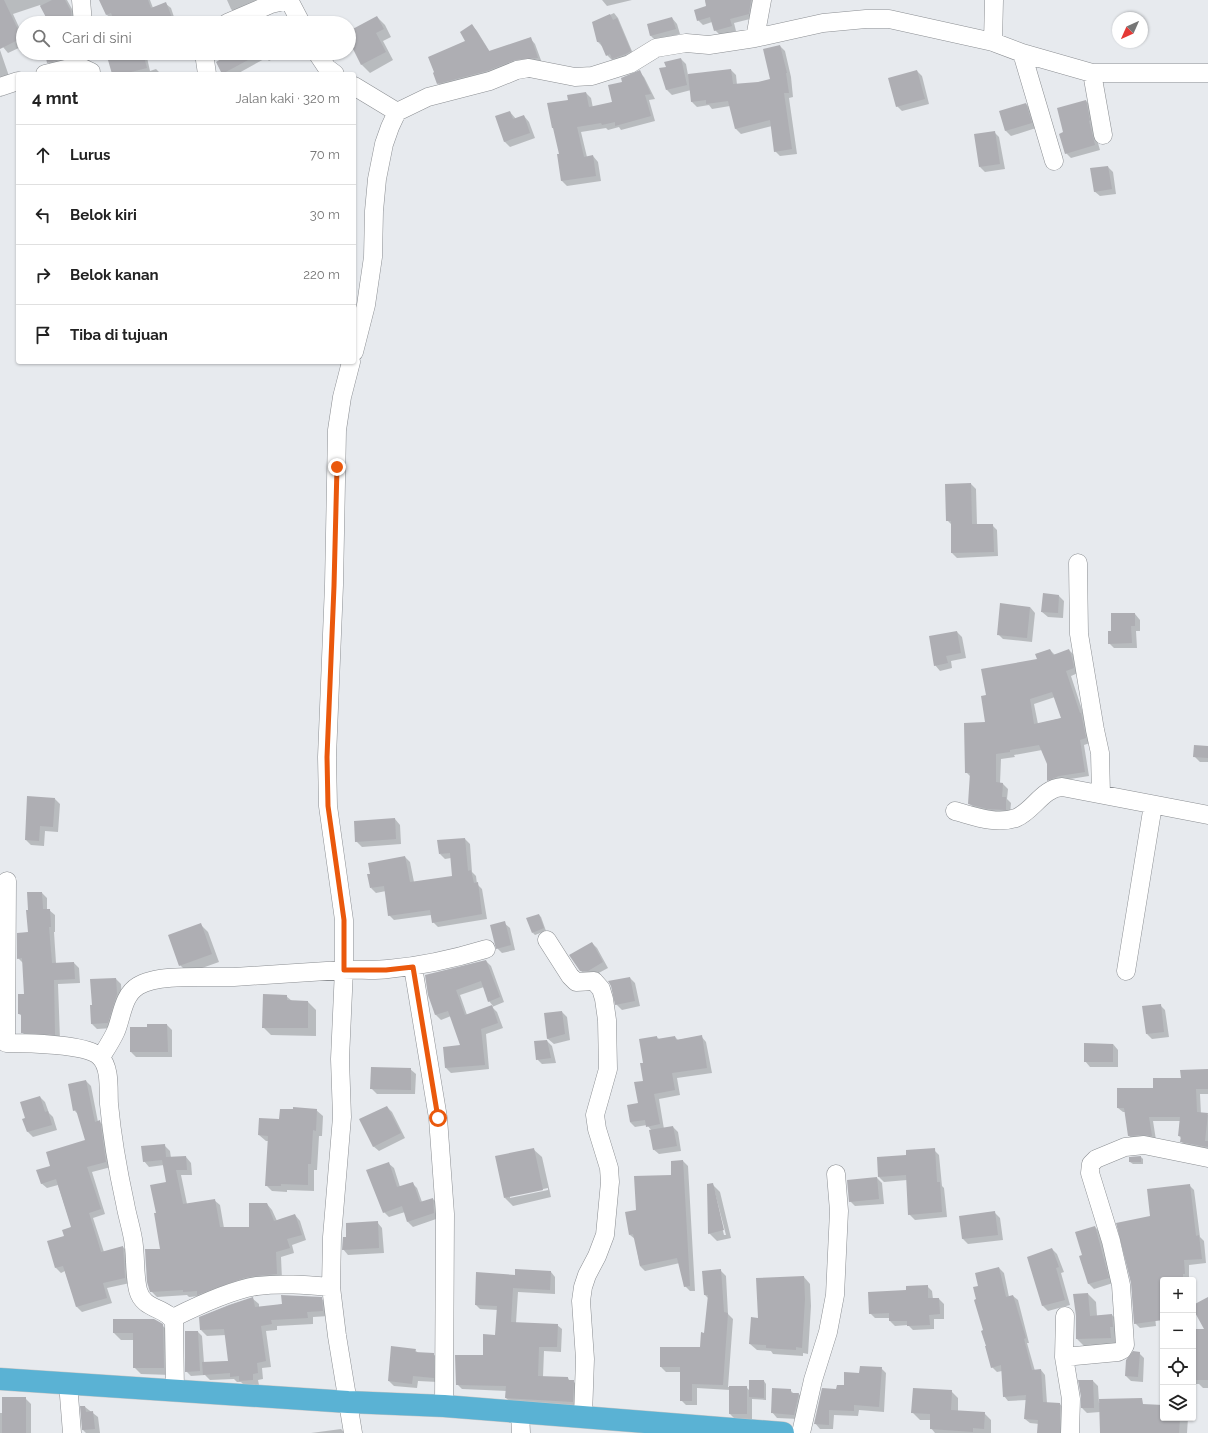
<!DOCTYPE html>
<html lang="id">
<head>
<meta charset="utf-8">
<style>
  :root { --surface:#fff; --page:#f6f6f6; --text:#222; --muted:#767676; --line:#e0e0e0 }
  body { margin:0; font-family:Raleway,sans-serif; background:var(--page); color:var(--text) }
  .controls { position:absolute; right:12px; bottom:12px; display:grid; overflow:hidden; border-radius:4px; box-shadow:0 1px 3px #0004 }
  .controls button { width:36px; height:36px; display:grid; place-items:center; padding:0; border:0; border-bottom:1px solid var(--line); background:var(--surface); color:var(--text); font:20px sans-serif }
  .compass { position:absolute; left:1112px; top:12px; width:36px; height:36px; border-radius:50%; background:var(--surface); box-shadow:0 1px 3px #0004; rotate:225deg }
  .stop { position:absolute; width:12px; height:12px; margin:-9px; border:3px solid #ea580c; border-radius:50%; background:#fff }
  .stop.end { background:#ea580c; border-color:#fff; box-shadow:0 1px 4px #0008 }
  .list { margin:0; padding:0; list-style:none }
  h2 { display:flex; justify-content:space-between; align-items:center; height:52px; margin:0; padding:0 16px; font-size:17px }
  h2 small { font-size:13px; font-weight:400; color:var(--muted) }
  .list li { display:grid; grid-template-columns:26px 1fr auto; gap:12px; align-items:center; box-sizing:border-box; height:60px; padding:0 16px; border-top:1px solid var(--line) }
  .list b { display:block; font-size:15px; white-space:nowrap }
  .list em { font-size:13px; font-style:normal; color:var(--muted) }
  .icon { flex:none; width:22px; height:22px; fill:none; stroke:currentColor; stroke-width:2; stroke-linecap:round; stroke-linejoin:round }
  .map { position:relative; flex:none; width:1208px; height:1433px; overflow:hidden }
  .search { position:absolute; background:var(--surface); box-shadow:0 1px 3px #0004; left:16px; top:16px; width:340px; height:44px; display:flex; align-items:center; gap:10px; box-sizing:border-box; padding:0 14px; border-radius:22px; color:var(--muted); font-size:15px }
  .panel { position:absolute; background:var(--surface); box-shadow:0 1px 3px #0004; left:16px; top:72px; width:340px; height:292px; border-radius:4px }
  .map>svg:first-child { display:block }
  .shadow { fill:#0003; fill-rule:evenodd }
  .building { fill:#aeaeb3; fill-rule:evenodd }
  .lines { fill:none; stroke-linecap:round; stroke-linejoin:round }
  .minor-casing { stroke:#8b8e92; stroke-width:19 }
  .trunk-casing { stroke:#c6c6c6; stroke-width:23 }
  .minor { stroke:#fff; stroke-width:18 }
  .trunk { stroke:#5ab2d4; stroke-width:22 }
  .route { stroke:#ea580c; stroke-width:5 }
</style>
</head>
<body>
<div class="map">
<svg width="1208" height="1433" viewBox="0 0 1208 1433">
  <rect width="100%" height="100%" fill="#e7eaee"/>
  <path class="shadow" d="M0 0H67L77 18 78 23H50L40 5 13 14 23 36V46L8 53 3 47 0 41Z
    M100 0H150L153 8 166 4 171 8 176 23H116L114 18 112 19 107 15Z
    M227 0H268L236 14 231 9Z
    M602 0H632L607 6Z
    M705 0H757L754 18 734 23 736 31 720 35 715 30 712 22 703 25 698 20 707 7Z
    M614 13 618 18 634 56 618 63 614 59 612 60 607 55 603 47 598 42 593 23Z
    M377 17 385 25 391 37 383 41 393 60 370 73 362 65 349 39V32Z
    M672 18 677 24 680 34 656 41 651 36 648 25Z
    M472 25 477 31 490 52 530 38 535 44 542 63 443 88 438 83 467 41Z
    M780 46 785 51 791 77 793 97 789 98 797 154 780 156 775 151 772 126 741 134 736 129 730 106 712 109 709 105 697 107 692 102 691 90 672 95 667 90V68L681 59 686 64 688 75 731 70 736 75 737 85 759 83 771 80Z
    M0 50 10 79 0 83Z
    M46 53H88L90 63 54 68 48 62Z
    M108 53H146L150 71 156 69 161 74H113Z
    M231 53H284L269 61 266 58 237 74H224L217 63Z
    M917 71 922 76 929 104 902 111 897 106Z
    M639 72 644 77 655 99 649 100 655 121 621 130 619 127 608 130 606 128 581 132 587 157 593 156 598 162 601 181 567 186 562 181 560 155 569 100 586 93 591 98 593 108 613 102 624 82Z
    M1086 101 1091 106 1093 126 1100 150 1071 158 1066 153 1064 133Z
    M1026 104 1031 109 1036 128 1011 136 1006 131 1000 112Z
    M510 112 516 119 524 116 529 122 535 138 510 147 505 142 496 117Z
    M994 132 999 137 1005 169 985 172 980 167Z
    M1108 167 1113 172 1116 194 1100 196 1094 191Z
    M971 484 976 489 977 525H992L997 530 998 556 957 558 952 553V525L947 520 946 485Z
    M1044 594 1059 596 1064 601 1063 618 1048 617 1042 612Z
    M1030 607 1035 613 1032 642 1003 639 998 634Z
    M1135 614 1140 620V631H1136L1137 648H1114L1109 643Z
    M957 632 962 637 966 658 951 661 952 668 940 671 935 665Z
    M1050 650 1055 655 1069 650 1074 655 1078 673 1071 676 1084 716 1090 743 1084 745 1089 776 1064 780 1053 785 1048 780V764L1042 750 1014 755 1015 757 1001 759 1000 784H1003L1008 789 1007 799 1011 803 1010 814 974 808 969 803 971 777 966 772 987 723V696L1038 660ZM1055 697 1062 718 1038 724 1034 704Z
    M1208 747V762H1200L1194 756Z
    M55 799 60 804 58 832 45 831 44 846 31 845 26 840Z
    M395 819 400 825 401 844 362 847 356 841Z
    M465 839 470 844 472 872 476 876 477 884 482 889 487 919 438 927 433 922 431 915 394 920 389 915 386 891 376 893 371 888 405 857 410 862 414 882 453 877 451 858 445 859 440 854Z
    M42 893 47 898V910H49L55 915V932H54L56 963H74L79 968 80 983 58 984 60 1039 27 1037 22 1032V1016L19 1014 25 995 23 963 18 958 29 933 30 911Z
    M539 915 541 917 546 931 535 935 533 933Z
    M504 923 510 928 515 950 502 953 497 948Z
    M200 924 208 932 219 962 188 973 180 965Z
    M592 943 597 948 608 968 593 976H586L581 971Z
    M486 961 491 966 504 1002 492 1007 497 1012 503 1028 486 1034 489 1069 451 1073 446 1068 461 1046 451 1016 441 1020 436 1015 429 995ZM484 987 489 1001 493 1006 467 1015 460 995Z
    M630 978 635 983 640 1006 622 1010 616 1004Z
    M116 979 121 984 122 1000 113 1028 97 1029 92 1024 93 1006 91 980Z
    M286 996 292 1001 308 1002 316 1010V1036L271 1035 263 1027Z
    M1160 1005 1165 1010 1169 1037 1152 1039 1147 1034Z
    M562 1012 567 1017 570 1040 554 1044 548 1039 546 1014Z
    M167 1025 172 1030V1057H136L131 1052 148 1028Z
    M701 1036 706 1042 712 1073 677 1078 680 1095 659 1099 664 1129 673 1127 678 1132 681 1151 659 1154 653 1149 652 1131 647 1125 635 1127 630 1122 639 1104 644 1082V1063L657 1037 660 1040 675 1037 678 1040Z
    M547 1041 552 1046 556 1063 542 1064 537 1059Z
    M1085 1044H1113L1118 1050V1067H1090L1085 1061Z
    M410 1069 416 1074 415 1094H377L371 1088Z
    M1208 1070V1094H1200L1201 1114 1208 1115V1151L1186 1146 1181 1141V1138L1179 1136 1180 1121H1153L1156 1140H1134L1129 1136 1126 1112H1123L1118 1108 1154 1089Z
    M86 1081 91 1086 98 1122H100L105 1127 111 1167 92 1172 105 1214 93 1218 104 1252 123 1247 128 1252 130 1283 107 1288 112 1303 82 1312 77 1307 65 1271 61 1273 56 1268 65 1236 72 1228 58 1185 47 1188 41 1183 51 1167 86 1141 79 1115 74 1110Z
    M40 1097 45 1102 49 1113 53 1117 57 1130 33 1137 28 1132 26 1119Z
    M387 1107 392 1112 405 1138 379 1151 373 1146Z
    M316 1110 323 1116 322 1136H319L317 1170H314V1191L287 1190V1192L272 1191 266 1185 269 1141H266L259 1135Z
    M164 1145 170 1151 171 1158 186 1157 191 1163 192 1175H181L187 1204 214 1200 220 1205 224 1228H250L267 1204 272 1210 277 1221 295 1215 300 1221 306 1240 292 1245 294 1253 281 1257 282 1279 200 1296 189 1297 187 1295 157 1297 151 1291 162 1250 157 1214 167 1182 164 1165 149 1167 144 1161Z
    M533 1149 542 1157 551 1197 513 1206 505 1198ZM548 1188V1190L510 1198V1196Z
    M934 1150 939 1155 942 1186 944 1188 947 1217 915 1220 909 1214 907 1180 884 1182 879 1177 907 1156Z
    M1141 1157 1143 1159V1164H1133L1130 1162Z
    M683 1161 688 1166 695 1291H690L685 1286 680 1263 645 1271 640 1266 635 1239 630 1235 637 1211 672 1175Z
    M388 1163 394 1168 400 1187 412 1183 417 1188 422 1202 433 1199 438 1204 439 1218 413 1227 408 1222 405 1212 389 1217 384 1212Z
    M877 1178 882 1183 884 1204 855 1206 850 1201Z
    M712 1184 720 1192 731 1238 717 1241 709 1233ZM715 1193 726 1235H724L715 1199Z
    M1190 1186 1194 1190 1200 1237 1204 1241 1206 1263 1189 1265V1280H1163V1317H1155L1156 1326 1140 1328 1135 1323 1151 1217Z
    M995 1213 1000 1218 1003 1240 968 1244 963 1239 960 1217Z
    M377 1222 382 1228 384 1253 348 1255 343 1249 347 1238Z
    M1095 1227 1100 1232 1113 1283 1094 1289 1089 1284 1080 1257 1083 1256Z
    M1052 1249 1057 1254 1064 1272 1061 1273 1070 1305 1048 1311 1043 1306 1028 1258Z
    M999 1268 1004 1273 1009 1297 1013 1296 1018 1300 1029 1343H1027L1035 1371 1041 1370 1045 1375 1047 1403 1060 1404 1064 1409V1433H1038L1039 1424 1030 1423 1025 1419 1027 1400 1008 1401 1004 1396 1002 1371 997 1372 992 1367 977 1300 979 1287Z
    M720 1270 726 1276 728 1314 733 1319 728 1387H746L750 1391 764 1381 766 1384V1400L752 1399V1419H735L730 1414V1390L697 1388V1405H686L681 1400V1372H666L661 1367 701 1348 705 1334 709 1299 705 1295Z
    M551 1272 555 1277V1294L518 1292 516 1323 557 1325 562 1329 561 1352 544 1351 543 1377 568 1378 570 1381H573L578 1386 577 1406 511 1403 506 1398 507 1391 462 1389 457 1384 484 1356 496 1336 498 1310 480 1309 476 1305 515 1276Z
    M804 1277 810 1284 811 1306 808 1354 803 1353V1356L773 1354 771 1351 757 1350 750 1344 759 1319Z
    M927 1286 932 1291 933 1299H939L944 1304V1319H934V1329L913 1330 908 1325 895 1326 890 1321V1318H875L870 1313Z
    M1088 1294 1096 1302 1097 1316 1112 1315 1120 1323 1119 1345 1085 1347 1077 1339 1076 1316Z
    M321 1298 327 1304 329 1316 313 1317V1324L277 1326V1330L266 1331 271 1367 262 1368 263 1379 258 1380 259 1385 246 1387 241 1382H237L234 1379 210 1380 205 1375 191 1376 186 1371 198 1332 202 1336 204 1363 230 1361 226 1335 207 1336 201 1330 253 1299 259 1304V1308Z
    M162 1325 169 1332 171 1375 141 1374 134 1367V1340H121L114 1333Z
    M1208 1331V1388H1203L1199 1384H1193V1333Z
    M415 1350 418 1353 433 1354 439 1359 438 1382 418 1381 417 1388 394 1386 389 1381Z
    M1139 1353 1144 1358 1143 1382 1131 1381 1126 1376Z
    M881 1368 886 1373 884 1412 859 1410 858 1416 834 1415 833 1429H820L815 1423 837 1390 845 1386 860 1374Z
    M1093 1381 1098 1386 1099 1403 1163 1406V1418H1188L1187 1433H1101L1100 1412 1087 1413 1082 1408Z
    M790 1390 794 1394H799L804 1400 799 1419 777 1418 772 1412Z
    M951 1391 958 1398V1411L984 1413 991 1420V1433H935L931 1428V1420H920L912 1412Z
    M25 1398 31 1404V1433H0V1413H3Z
    M85 1407 98 1417 100 1433H86L83 1430Z
    M341 1429 345 1433H311Z"/>
  <path class="building" d="M0 0H4L22 38 0 49Z
    M52 0H65L71 11 72 23H64L61 17 49 23 40 6Z
    M99 0H148L151 8 166 2 174 23H115L111 13 106 15Z
    M705 0H751L749 14 730 19 732 26 714 31 710 17 697 21 694 10 706 6Z
    M610 14 613 20 617 18 631 51 626 54 612 59 610 54 606 56 600 42H597L592 22Z
    M377 16 384 29 376 33 386 52 361 65 349 41V31Z
    M672 17 676 29 650 36 647 24Z
    M472 24 489 51 531 37 538 58 515 60 487 71 437 84 433 73 434 72 428 57 465 41 460 32Z
    M780 45 787 73H786L789 93H784L792 149 774 152 770 120 735 129 728 101 706 104V100L691 102 688 74 731 69 733 84 758 82 770 79 763 49Z
    M45 53H93L94 58 89 59 82 56H76L47 63Z
    M106 53H143L147 68 123 74H112Z
    M231 53H261L222 74 216 62Z
    M681 58 687 85 666 90 659 68 666 67 664 62Z
    M640 70 651 94 645 95 651 116 615 126V122L602 125 601 123 577 127 584 157 593 155 596 176 561 181 557 154H559L553 128H552L547 103 568 100 567 95 586 92 589 107 612 102 608 85 622 82 621 78Z
    M917 70 925 99 896 107 888 78Z
    M1086 100 1090 120 1089 121 1095 145 1065 154 1059 134 1063 132 1057 108Z
    M1026 103 1032 123 1005 131 999 111Z
    M510 111 513 119 524 115 530 133 504 142 495 116Z
    M995 131 1000 164 979 167 974 134Z
    M1108 166 1112 189 1094 192 1090 168Z
    M971 483 972 524H993L994 552 951 553V521H946L945 484Z
    M1043 593 1059 595 1058 613 1041 612Z
    M1000 603 1030 607 1027 638 997 635Z
    M1111 613H1135V626H1131L1132 643 1108 644V631H1111Z
    M957 631 961 653 946 656 948 663 934 666 929 636Z
    M1050 649 1053 655 1069 649 1072 658 1074 668 1066 671 1080 713H1081L1086 738 1080 740 1085 772 1059 776 1047 781V764L1039 745 1010 750V752L996 754V782L1003 783 1002 797H1006V810L987 809 968 804 970 773H965L964 723 985 722 981 696 986 695 981 669 1037 659 1035 654ZM1052 692 1061 718 1034 724 1030 699Z
    M1194 745 1208 746V758L1193 757Z
    M27 796 55 798 53 827 40 826 39 841 25 840Z
    M395 818 396 839 355 842 354 821Z
    M465 838 468 871 471 870 474 883 478 882 482 914 432 923 430 910 388 916 384 886 370 888 367 874H370L368 863 405 856 410 882 452 876 450 853 439 854 437 840Z
    M27 892H42L43 909H50L51 927H49L52 963 74 962 75 979 54 980 55 1035 21 1033V1014H18V994H24L22 958 17 959V933L28 932 26 910H28Z
    M539 914 544 928 532 933 526 918Z
    M505 921 511 945 496 949 490 925Z
    M201 923 212 954 179 966 168 935Z
    M592 942 603 962 588 971H580L569 955Z
    M486 960 500 997 488 1002 481 981 456 990 465 1015 492 1005 498 1023 481 1029 485 1065 445 1068 443 1047 460 1045 448 1011 435 1015 428 995 425 975Z
    M630 977 635 1001 615 1005 611 986 608 981Z
    M116 978 117 994 108 1023 91 1024 90 1005H92L90 979Z
    M263 994 287 995V1000L308 1001V1028H262Z
    M1161 1004 1164 1032 1146 1034 1142 1006Z
    M562 1011 565 1034 547 1039 544 1013Z
    M147 1024H167L168 1052H130V1027H147Z
    M702 1035 707 1068 672 1073 675 1090 654 1094 660 1124 646 1127 645 1120 630 1122 627 1105 638 1103 634 1082 643 1081 640 1063H643L639 1039 657 1036V1039L675 1036 676 1040Z
    M547 1040 551 1058 536 1060 534 1041Z
    M1084 1043 1113 1044V1062H1084Z
    M371 1067 411 1068V1090L370 1089Z
    M1208 1069V1089H1196L1197 1112 1208 1113 1205 1141H1208V1147L1180 1142 1181 1136H1178L1180 1117H1149L1152 1136 1143 1135 1128 1136 1124 1108H1117V1088H1153V1078H1181L1180 1070Z
    M86 1080 95 1122 100 1120 106 1162 87 1167 101 1209 89 1213 101 1252 123 1246 125 1278 103 1283 107 1298 76 1307 63 1266 55 1268 47 1241 64 1236 62 1230 71 1227 56 1179 41 1184 36 1170 50 1166 46 1152 85 1140 76 1110 73 1111 68 1084Z
    M40 1096 45 1112 48 1111 52 1125 27 1132 22 1119 25 1118 20 1102Z
    M387 1106 401 1133 373 1147 359 1119Z
    M293 1107 317 1109 316 1131 313 1130 311 1164H308V1185L281 1184V1186H265L268 1136 258 1135 259 1118 279 1119 280 1109H293Z
    M673 1126 677 1146 653 1150 649 1130Z
    M165 1144 166 1157 186 1156 187 1170H176L183 1204 215 1199 220 1227H249V1203H267L274 1221 295 1214 302 1235 287 1239 290 1248 276 1252 277 1274 256 1276 244 1278 197 1295V1291L183 1292V1290L150 1292 147 1282 145 1249H160L154 1213H156L150 1185 166 1182 162 1160 143 1162 141 1146Z
    M534 1148 543 1190 504 1198 495 1156Z
    M935 1148 937 1182H940L942 1212 908 1215 906 1175 878 1177 877 1157 906 1155V1150Z
    M1141 1156V1162H1129V1157Z
    M683 1160 690 1286 684 1287 677 1258 640 1266 633 1234 629 1235 625 1212 636 1210 634 1176 671 1175V1161Z
    M389 1162 397 1187 413 1182 420 1202 433 1198 434 1213 407 1222 402 1206 383 1213 366 1170Z
    M877 1177 879 1199 849 1202 847 1180Z
    M713 1183 724 1230 708 1234 707 1184Z
    M1190 1184 1196 1236 1199 1235 1202 1259 1184 1260 1185 1274H1183V1280H1163V1320L1134 1324 1131 1283 1116 1223 1150 1216 1147 1189Z
    M995 1211 998 1235 962 1239 959 1216Z
    M378 1221 379 1248 342 1250 343 1237H346V1223Z
    M1095 1226 1109 1278 1088 1284 1079 1256 1082 1255 1075 1232Z
    M1052 1248 1059 1267 1056 1268 1065 1300 1042 1306 1027 1257Z
    M999 1267 1006 1297 1013 1295 1026 1338 1024 1339 1032 1370 1041 1369 1043 1402 1060 1403V1433H1037L1038 1420 1024 1419 1026 1395 1003 1397 1001 1365 991 1368 985 1346H986L981 1331 983 1330 974 1300 976 1299 973 1287 978 1286 975 1273Z
    M515 1269 551 1271 550 1290 513 1288 511 1322 558 1324 557 1347H539L538 1376 568 1377V1380H574L573 1402 505 1398 506 1386 456 1385 455 1355H483V1334L495 1335 497 1306 475 1305 476 1272 515 1275Z
    M721 1269 724 1312 728 1313 723 1385 692 1384V1401H680V1367H660V1347H700L701 1332 704 1333 708 1295H704L702 1271Z
    M804 1276 805 1299 802 1348 796 1347V1350L766 1348V1345L749 1344 751 1317 758 1318 756 1278Z
    M928 1285V1298H939L940 1314 929 1315 930 1325 907 1326V1321H889V1313L869 1314 868 1292 906 1290V1286Z
    M1088 1293 1090 1316 1112 1314 1113 1327H1110L1111 1338 1076 1339V1316L1073 1294Z
    M281 1295 322 1297 323 1311 307 1312 308 1318 271 1320 272 1324 261 1326 266 1361 257 1363 258 1373 253 1374V1380L239 1381V1376L230 1377V1373L203 1375 202 1362 228 1361 224 1329 200 1330 199 1317 229 1305 253 1297 255 1307 282 1304Z
    M1208 1297V1380H1193V1329H1204L1193 1309V1305Z
    M113 1319H154L163 1324 164 1368H133V1333H113Z
    M185 1331H198L200 1371 185 1372Z
    M391 1346 416 1349 415 1352 434 1353V1378L413 1376 412 1384 388 1381Z
    M1133 1351 1140 1352 1138 1377 1125 1376 1126 1360Z
    M860 1366 882 1367 879 1407 854 1405V1411L829 1410V1425L814 1424 822 1388 836 1389 837 1385H844V1372L859 1373Z
    M749 1380H764V1398L749 1397Z
    M1078 1380H1093L1094 1408H1081V1397Z
    M729 1386H747V1414H729Z
    M772 1388 791 1389V1393H799L794 1415 771 1413Z
    M913 1388 952 1390 951 1410 985 1412 984 1429 973 1428V1432L930 1429V1414L911 1413Z
    M2 1397H26V1433H2Z
    M1142 1398 1143 1404 1163 1405V1418H1180L1179 1433H1100L1099 1399Z
    M80 1406H85L86 1412 93 1411 95 1429 82 1430Z"/>
  <g class="lines">
    <defs>
      <path id="minor" d="M81 0 83 23
        M289 0 301 23
        M227 23 271 4 288 0
        M755 38 762 0
        M993 42 994 0
        M204 53 207 74
        M317 53 327 68 335 74
        M1022 53 1054 161
        M1092 73 1103 135
        M45 74 78 66 91 72V74
        M354 86 397 112
        M0 87 18 81
        M354 352 366 305 373 257 374 211 377 179 384 144 390 127 397 112 428 97 490 81 517 70 529 68 575 77 592 76 630 64 656 48 686 43 709 45 755 38 823 23 866 19H889L993 42 1022 53 1092 73H1208
        M351 362 342 397 337 430 334 585 327 757 328 806 344 920V969L340 1059 342 1117 332 1237 331 1287 337 1336 353 1433
        M1078 563 1079 634 1095 730 1100 753 1101 794
        M955 811C974 816 996 825 1016 818 1033 811 1043 788 1062 787L1208 815
        M7 881 6 1043C25 1043 88 1044 100 1057 111 1068 108 1090 109 1104 112 1137 118 1171 125 1203 127 1215 131 1227 133 1239 136 1255 134 1274 138 1290 143 1311 169 1307 174 1323L175 1391
        M547 940 570 976 576 982 594 981 601 989 604 999 607 1020 608 1069 595 1115 597 1129 609 1168 610 1182 605 1235 597 1256 587 1275 583 1287 581 1301 585 1359 583 1416
        M413 967 438 1118 445 1214 444 1406
        M1126 971 1153 805
        M101 1057C106 1049 112 1040 116 1031 122 1016 123 995 138 986 158 973 209 978 234 977 270 975 306 972 342 970 358 969 373 971 388 969 421 966 453 959 486 949
        M1065 1316 1064 1357 1071 1399 1070 1433
        M173 1318C195 1307 232 1290 257 1286 282 1283 306 1285 331 1287
        M1064 1357 1118 1352 1122 1350 1125 1345 1121 1285 1111 1241 1090 1173 1091 1164 1096 1159 1125 1147 1144 1145 1208 1158
        M68 1383 72 1433
        M520 1412 521 1433
        M801 1433 813 1380 828 1332 835 1295 839 1211 836 1174"/>
      <path id="trunk" d="M0 1379 348 1402 444 1406 783 1433"/>
    </defs>
    <use href="#minor" class="minor-casing"/>
    <use href="#trunk" class="trunk-casing"/>
    <use href="#minor" class="minor"/>
    <use href="#trunk" class="trunk"/>
  </g>
  <g class="lines">
    <path class="route" d="M337 467 334 586 327 757 328 806 344 920V970H386L413 967 438 1118"/>
  </g>
</svg>
<div class="controls">
<button>+</button>
<button>−</button>
<button><svg class="icon" aria-label="locate" viewBox="0 0 24 24"><circle cx="12" cy="12" r="6"/><path d="M12 2v4M12 18v4M2 12h4M18 12h4"/></svg></button>
<button><svg class="icon" aria-label="layers" viewBox="0 0 24 24"><path d="M12 4l9 5-9 5-9-5zM3 14l9 5 9-5"/></svg></button>
</div>
<svg class="compass" viewBox="-18 -18 36 36"><path d="M0-13l5 13h-10z" fill="#e53935"/><path d="M0 13l5-13h-10z" fill="#767676"/></svg>
<div class="stop" style="left:438px;top:1118px"></div>
<div class="stop end" style="left:337px;top:467px"></div>
<div class="search"><svg class="icon" aria-label="search" viewBox="0 0 24 24"><circle cx="10" cy="10" r="6"/><path d="M15 15l6 6"/></svg>Cari di sini</div>
<section class="panel">
<h2>4 mnt<small>Jalan kaki · 320 m</small></h2>
<ul class="list">
<li><svg class="icon" aria-label="ahead" viewBox="0 0 24 24"><path d="M12 20V5M6 11l6-6 6 6"/></svg><div><b>Lurus</b></div><em>70 m</em></li>
<li><svg class="icon" aria-label="left" viewBox="0 0 24 24"><path d="M17 20v-9H6M10 6l-5 5 5 5"/></svg><div><b>Belok kiri</b></div><em>30 m</em></li>
<li><svg class="icon" aria-label="right" viewBox="0 0 24 24"><path d="M7 20v-9h11M14 6l5 5-5 5"/></svg><div><b>Belok kanan</b></div><em>220 m</em></li>
<li><svg class="icon" aria-label="arrive" viewBox="0 0 24 24"><path d="M6 21V4h12l-3 4 3 4H6"/></svg><div><b>Tiba di tujuan</b></div></li>
</ul>
</section>
</div>
</body>
</html>
